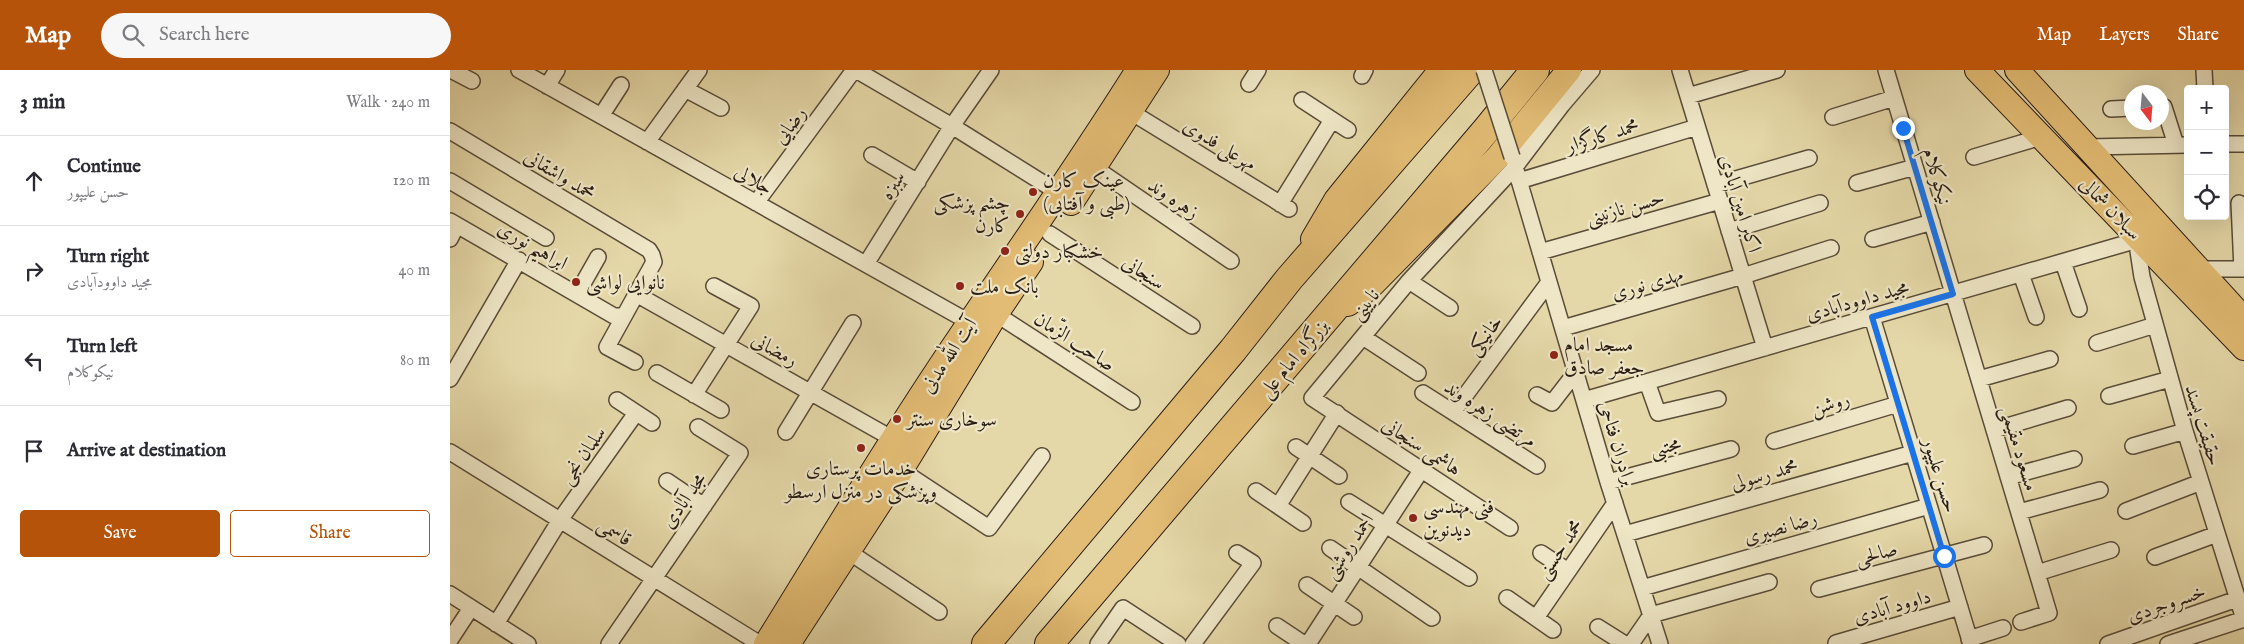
<!DOCTYPE html>
<html lang="en">
<head>
<meta charset="utf-8">
<style>
  :root { --surface:#fff; --page:#f7f7f7; --text:#2b2b33; --muted:#7c7c81; --line:#e1e1e2; --accent:#b45309 }
  body { margin:0; font-family:"IM FELL English",Amiri,serif; background:var(--page); color:var(--text) }
  .controls { position:absolute; right:15px; top:15px; display:grid; overflow:hidden; border-radius:5px; box-shadow:0 5px 20px #0002 }
  .controls button { width:45px; height:45px; display:grid; place-items:center; padding:0; border:0; border-bottom:1px solid var(--line); background:var(--surface); color:var(--text); font:25px sans-serif }
  .compass { position:absolute; left:1674px; top:15px; width:45px; height:45px; border-radius:50%; background:var(--surface); box-shadow:0 5px 20px #0002; rotate:164deg }
  .stop { position:absolute; width:15px; height:15px; margin:-11px; border:4px solid #1a73e8; border-radius:50%; background:#fff }
  .stop.end { background:#1a73e8; border-color:#fff; box-shadow:0 1px 5px #0008 }
  .list { margin:0; padding:0; list-style:none }
  h2 { display:flex; justify-content:space-between; align-items:center; height:65px; margin:0; padding:0 20px; font-size:21px }
  h2 small { font-size:16px; font-weight:400; color:var(--muted) }
  .list li { display:grid; grid-template-columns:32px 1fr auto; gap:15px; align-items:center; box-sizing:border-box; height:90px; padding:0 20px; border-top:1px solid var(--line) }
  .list b { display:block; font-size:19px; white-space:nowrap }
  .list p { margin:0; font-size:16px; white-space:nowrap; color:var(--muted) }
  .list em { font-size:16px; font-style:normal; color:var(--muted) }
  .actions { display:flex; gap:10px; padding:15px 20px }
  .actions a { flex:1; padding:11px 0; border:1px solid var(--accent); border-radius:5px; text-align:center; font-size:18px; color:var(--accent) }
  .actions .main { background:var(--accent); color:#fff }
  .icon { flex:none; width:28px; height:28px; fill:none; stroke:currentColor; stroke-width:2; stroke-linecap:round; stroke-linejoin:round }
  .map { position:relative; flex:none; width:1794px; height:574px; overflow:hidden }
  header { display:flex; align-items:center; gap:30px; box-sizing:border-box; height:70px; padding:0 25px; background:var(--accent); color:#fff }
  header strong { font-size:24px }
  nav { display:flex; gap:28px; margin-inline-start:auto; font-size:18px }
  .search { width:350px; height:45px; background:var(--page); display:flex; align-items:center; gap:12px; box-sizing:border-box; padding:0 18px; border-radius:28px; color:var(--muted); font-size:19px }
  main { display:flex }
  aside { flex:1; background:var(--surface) }
  .map>svg:first-child { display:block }
  .lines { fill:none; stroke-linecap:round; stroke-linejoin:round }
  .street-casing { stroke:#594c39; stroke-width:18 }
  .primary-casing { stroke:#2a1d14; stroke-width:26 }
  .highway-casing { stroke:#2a1d14; stroke-width:30 }
  .street { stroke:#eee6c6; stroke-width:15 }
  .primary { stroke:#e2bc74; stroke-width:24 }
  .highway { stroke:#e2bc74; stroke-width:28 }
  .street-bridge-casing { stroke:#594c39; stroke-width:18; stroke-linecap:butt }
  .street-bridge { stroke:#eee6c6; stroke-width:15 }
  .route { stroke:#1a73e8; stroke-width:6 }
  .poi-dot { fill:#8f2418; stroke:#eee6c6; stroke-width:2 }
  .labels { text-anchor:middle; stroke-width:4.5; stroke-linejoin:round; paint-order:stroke }
  .street-label { font-size:20px; fill:#2a1d14; stroke:#eee6c6 }
  .poi-label { font-size:20px; fill:#2a1d14; stroke:#eee6c6; text-anchor:start }
</style>
</head>
<body>
<header>
<strong>Map</strong>
<div class="search"><svg class="icon" aria-label="search" viewBox="0 0 24 24"><circle cx="10" cy="10" r="6"/><path d="M15 15l6 6"/></svg>Search here</div>
<nav><a>Map</a><a>Layers</a><a>Share</a></nav>
</header>
<main>
<aside>
<h2>3 min<small>Walk · 240 m</small></h2>
<ul class="list">
<li><svg class="icon" aria-label="ahead" viewBox="0 0 24 24"><path d="M12 20V5M6 11l6-6 6 6"/></svg><div><b>Continue</b><p>حسن علیپور</p></div><em>120 m</em></li>
<li><svg class="icon" aria-label="right" viewBox="0 0 24 24"><path d="M7 20v-9h11M14 6l5 5-5 5"/></svg><div><b>Turn right</b><p>مجید داوودآبادی</p></div><em>40 m</em></li>
<li><svg class="icon" aria-label="left" viewBox="0 0 24 24"><path d="M17 20v-9H6M10 6l-5 5 5 5"/></svg><div><b>Turn left</b><p>نیکوکلام</p></div><em>80 m</em></li>
<li><svg class="icon" aria-label="arrive" viewBox="0 0 24 24"><path d="M6 21V4h12l-3 4 3 4H6"/></svg><div><b>Arrive at destination</b></div></li>
</ul>
<div class="actions"><a class="main">Save</a><a>Share</a></div>
</aside>
<div class="map">
<svg width="1794" height="574" viewBox="0 0 1794 574">
  <rect width="100%" height="100%" fill="#e5d8a8"/>
  <filter id="stains"><feTurbulence type="fractalNoise" baseFrequency=".004" numOctaves="4"/><feColorMatrix values="0 0 0 0 .2 0 0 0 0 .09 0 0 0 0 .02 0 0 0 .5 -.17"/></filter>
  <radialGradient id="worn" r=".72"><stop offset=".6" stop-color="#630" stop-opacity="0"/><stop offset="1" stop-color="#630" stop-opacity=".3"/></radialGradient>
  <g class="lines">
    <defs>
      <path id="street" d="M1 0 22 11
        M69 0 519 252
        M406 0 502 56 609 123
        M1230 0 1315 278
        M1436 0 1599 543 1571 552
        M1754 0 1755 19
        M912 6 915 0
        M799 14 808 0
        M97 16 107 0
        M235 19 271 38
        M1238 26 1327 0
        M852 30 898 60
        M1712 37H1714L1726 75
        M1661 39 1682 38
        M681 42 839 139
        M151 46 171 15
        M1383 47 1444 28
        M0 61 199 180 202 185 204 192 157 277 185 292
        M197 72 249 0
        M1775 74H1794
        M1637 77 1738 75
        M422 85 468 112
        M1524 87 1591 67
        M1063 90 1158 412 1210 574
        M645 98 781 191
        M0 111 96 168
        M1069 111 1247 57
        M1407 113 1465 97
        M1265 115 1359 88
        M306 133 404 0
        M1789 133 1792 199
        M830 134 882 50
        M0 151 164 246H173
        M1279 161 1370 133
        M600 164 742 256
        M0 169 7 155
        M1423 169 1482 152
        M1691 169 1688 181 1692 207 1735 361 1794 549
        M1090 182 1270 131
        M1613 192 1629 239
        M416 194 502 56 541 0
        M1749 199H1794
        M1571 204 1586 247
        M959 211 1000 238
        M127 224 148 187
        M186 224 443 369
        M546 244 682 332
        M1422 247 1521 574
        M1113 258 1293 206 1381 178
        M913 267 968 303
        M1647 273 1705 255
        M207 303 271 340
        M0 309 69 190
        M1529 309 1600 289
        M1197 312 1208 343 1268 329
        M973 323 1087 396
        M244 325 301 236 264 216
        M1087 325 1102 333 1126 302
        M1659 326 1720 309
        M167 330 202 353
        M1134 330 1691 169
        M1003 342 1099 212
        M1544 360 1618 338
        M336 362 403 253
        M1324 371 1448 334
        M1683 376 1735 361
        M846 377 889 406
        M0 382 310 574
        M451 400 539 458 592 386
        M1558 407 1624 389
        M217 411 254 436
        M1158 412 1281 379
        M806 421 853 453
        M899 432 1019 508
        M828 436 887 343
        M1676 441 1751 412
        M1569 442 1650 420
        M1060 458 862 328 959 211 1065 97 1112 35 1142 0
        M1175 464 1463 383
        M880 478 982 548
        M399 482 489 542
        M1091 483 1118 501
        M1705 487 1767 464
        M1587 503 1661 480
        M857 515 904 547
        M1192 518 1479 436
        M1369 519 1534 475
        M0 524 78 574
        M1057 528 1103 560
        M1086 548 1165 433
        M46 554 110 450 186 343
        M827 556 854 574
        M1148 557 1175 574
        M1519 569 1553 558
        M0 570 21 538
        M1386 573 1510 537
        M159 574 290 383 248 357
        M648 574 673 538 728 574
        M743 574 803 493 787 483
        M858 574 972 399
        M1181 574 1201 545 1319 512
        M1658 574 1787 529
        M1718 574 1794 549"/>
      <path id="primary" d="M1527 0 1794 278
        M1567 0 1794 249
        M621 133 707 0
        M863 169 886 130 991 0
        M898 234 919 218 1047 88 1119 0
        M316 574C383 466 448 357 520 252 577 168 634 86 688 0
        M338 574 451 400 546 244 581 192"/>
      <path id="highway" d="M536 574 783 280 839 209 1021 0
        M599 574 1037 59 1085 0"/>
    </defs>
    <use href="#street" class="street-casing"/>
    <use href="#primary" class="primary-casing"/>
    <use href="#highway" class="highway-casing"/>
    <use href="#street" class="street"/>
    <use href="#primary" class="primary"/>
    <use href="#highway" class="highway"/>
    <defs>
      <path id="street-bridge" d="M1034 0 1062 87"/>
    </defs>
    <use href="#street-bridge" class="street-bridge-casing"/>
    <use href="#street-bridge" class="street-bridge"/>
  </g>
  <g class="lines">
    <path class="route" d="M1453 58 1503 224 1422 247 1494 486"/>
  </g>
  <g class="poi-dot">
    <circle cx="583" cy="122" r="5"/>
    <circle cx="570" cy="144" r="5"/>
    <circle cx="555" cy="181" r="5"/>
    <circle cx="126" cy="212" r="5"/>
    <circle cx="510" cy="216" r="5"/>
    <circle cx="1104" cy="285" r="5"/>
    <circle cx="447" cy="349" r="5"/>
    <circle cx="411" cy="378" r="5"/>
    <circle cx="963" cy="448" r="5"/>
  </g>
  <g class="labels">
    <g class="street-label">
      <text transform="translate(339 55) rotate(-54)" y="7">رضایی</text>
      <text transform="translate(1152 65) rotate(-17)" y="7">محمد کارگزار</text>
      <text transform="translate(770 74) rotate(31)" y="7">مهرعلی فدوی</text>
      <text transform="translate(110 104) rotate(31)" y="7">محمد واشقانی</text>
      <text transform="translate(1488 106) rotate(73)" y="7">نیکوکلام</text>
      <text transform="translate(304 109) rotate(29)" y="7">جلالی</text>
      <text transform="translate(442 115) rotate(-58)" y="7">سبزه</text>
      <text transform="translate(724 128) rotate(34)" y="7">زهره وند</text>
      <text transform="translate(1291 133) rotate(73)" y="7">اکبر امین آبادی</text>
      <text transform="translate(1175 137) rotate(-16)" y="7">حسن نازنینی</text>
      <text transform="translate(1661 138) rotate(46)" y="7">سبلان شمالی</text>
      <text transform="translate(83 175) rotate(30)" y="7">ابراهیم نوری</text>
      <text transform="translate(694 202) rotate(33)" y="7">سنجانی</text>
      <text transform="translate(1197 213) rotate(-16)" y="7">مهدی نوری</text>
      <text transform="translate(1407 230) rotate(-16)" y="7">مجید داوودآبادی</text>
      <text transform="translate(914 234) rotate(-50)" y="7">نایینی</text>
      <text transform="translate(1034 265) rotate(-53)" y="7">خانیکی</text>
      <text transform="translate(625 271) rotate(33)" y="7">صاحب الزّمان</text>
      <text transform="translate(325 279) rotate(29)" y="7">رمضانی</text>
      <text transform="translate(498 285) rotate(-57)" y="7">آیت الله مدنی</text>
      <text transform="translate(843 288) rotate(-50)" y="7">بزرگراه امام علی</text>
      <text transform="translate(1380 333) rotate(-16)" y="7">روشن</text>
      <text transform="translate(1041 343) rotate(33)" y="7">مرتضی زهره وند</text>
      <text transform="translate(1754 355) rotate(73)" y="7">حقیقت پسند</text>
      <text transform="translate(1168 373) rotate(73)" y="7">برادران فتاحی</text>
      <text transform="translate(972 376) rotate(33)" y="7">هاشمی سنجانی</text>
      <text transform="translate(1215 376) rotate(-15)" y="7">مجتبی</text>
      <text transform="translate(1570 378) rotate(73)" y="7">مسعود مقیمی</text>
      <text transform="translate(132 385) rotate(-55)" y="7">سلمان نجی</text>
      <text transform="translate(1314 404) rotate(-16)" y="7">محمد رسولی</text>
      <text transform="translate(1491 405) rotate(73)" y="7">حسن علیپور</text>
      <text transform="translate(233 430) rotate(-55)" y="7">مجد آبادی</text>
      <text transform="translate(1330 457) rotate(-16)" y="7">رضا نصیری</text>
      <text transform="translate(165 461) rotate(32)" y="7">قاسمی</text>
      <text transform="translate(898 476) rotate(-57)" y="7">احمد روشنی</text>
      <text transform="translate(1109 479) rotate(-56)" y="7">محمد حسنی</text>
      <text transform="translate(1426 483) rotate(-15)" y="7">صالحی</text>
      <text transform="translate(1716 533) rotate(-19)" y="7">خسروجردی</text>
      <text transform="translate(1442 536) rotate(-16)" y="7">داوود آبادی</text>
    </g>
    <g class="poi-label">
      <text x="593" y="117">عینک کارن<tspan x="593" dy="23">(طبی و آفتابی)</tspan></text>
      <text x="560" y="139" text-anchor="end">چشم پزشکی<tspan x="560" dy="23">کارن</tspan></text>
      <text x="565" y="188">خشکبار دولتی</text>
      <text x="136" y="219">نانوایی لواشی</text>
      <text x="520" y="223">بانک ملت</text>
      <text x="1114" y="281">مسجد امام<tspan x="1114" dy="23">جعفر صادق</tspan></text>
      <text x="457" y="356">سوخاری سنتر</text>
      <text x="411" y="405" text-anchor="middle">خدمات پرستاری<tspan x="411" dy="23">وپزشکی در منزل ارسطو</tspan></text>
      <text x="973" y="443">فنی مهندسی<tspan x="973" dy="23">دیدنوین</tspan></text>
    </g>
  </g>
  <rect width="100%" height="100%" filter="url(#stains)"/>
  <rect width="100%" height="100%" fill="url(#worn)"/>
</svg>
<div class="controls">
<button>+</button>
<button>−</button>
<button><svg class="icon" aria-label="locate" viewBox="0 0 24 24"><circle cx="12" cy="12" r="6"/><path d="M12 2v4M12 18v4M2 12h4M18 12h4"/></svg></button>
</div>
<svg class="compass" viewBox="-18 -18 36 36"><path d="M0-13l5 13h-10z" fill="#e53935"/><path d="M0 13l5-13h-10z" fill="#7c7c81"/></svg>
<div class="stop" style="left:1494px;top:486px"></div>
<div class="stop end" style="left:1453px;top:58px"></div>
</div>
</main>
</body>
</html>
